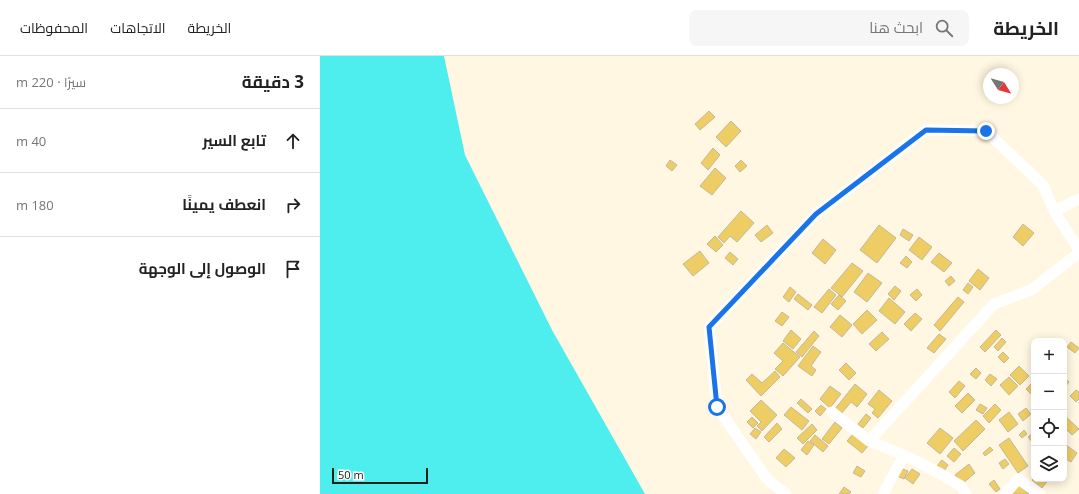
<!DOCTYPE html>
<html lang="ar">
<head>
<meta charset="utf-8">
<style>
  :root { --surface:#fff; --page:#f6f6f6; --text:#222; --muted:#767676; --line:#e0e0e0 }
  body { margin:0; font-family:"Open Sans",Cairo,sans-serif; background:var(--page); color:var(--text); direction:rtl }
  .controls { position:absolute; right:12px; bottom:12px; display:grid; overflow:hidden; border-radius:8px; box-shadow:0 2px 10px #0003 }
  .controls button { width:36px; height:36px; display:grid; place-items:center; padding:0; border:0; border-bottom:1px solid var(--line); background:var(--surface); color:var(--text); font:20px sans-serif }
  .compass { position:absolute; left:663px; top:12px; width:36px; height:36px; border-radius:50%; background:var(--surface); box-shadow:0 2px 10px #0003; rotate:127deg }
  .scale { position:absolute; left:12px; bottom:10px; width:96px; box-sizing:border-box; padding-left:4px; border:2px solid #242116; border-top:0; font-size:11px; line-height:14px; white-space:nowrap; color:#242116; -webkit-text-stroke:3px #fff; paint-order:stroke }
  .stop { position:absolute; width:12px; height:12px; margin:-9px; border:3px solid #1a73e8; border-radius:50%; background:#fff }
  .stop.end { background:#1a73e8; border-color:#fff; box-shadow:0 1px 4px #0008 }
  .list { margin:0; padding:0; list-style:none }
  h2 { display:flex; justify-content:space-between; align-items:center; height:52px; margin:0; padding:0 16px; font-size:17px }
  h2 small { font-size:13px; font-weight:400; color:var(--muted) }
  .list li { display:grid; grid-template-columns:26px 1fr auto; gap:12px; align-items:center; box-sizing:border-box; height:64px; padding:0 16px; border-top:1px solid var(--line) }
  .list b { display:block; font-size:15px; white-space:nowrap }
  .list em { font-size:13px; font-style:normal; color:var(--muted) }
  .icon { flex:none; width:22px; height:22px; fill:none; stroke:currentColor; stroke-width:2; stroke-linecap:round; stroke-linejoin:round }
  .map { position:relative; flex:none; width:759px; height:438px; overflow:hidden; direction:ltr }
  header { display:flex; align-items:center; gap:24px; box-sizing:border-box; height:56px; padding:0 20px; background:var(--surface); border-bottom:1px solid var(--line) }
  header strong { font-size:19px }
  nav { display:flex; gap:22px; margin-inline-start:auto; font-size:14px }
  .search { width:280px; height:36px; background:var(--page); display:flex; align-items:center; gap:10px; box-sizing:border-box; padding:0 14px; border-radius:8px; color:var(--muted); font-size:15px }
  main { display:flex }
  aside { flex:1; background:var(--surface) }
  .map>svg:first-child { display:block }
  .water { fill:#4feeee }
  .building { fill:#efcd65; stroke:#c2b89d }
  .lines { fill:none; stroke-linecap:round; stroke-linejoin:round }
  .street { stroke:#fff; stroke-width:11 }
  .route { stroke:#1a73e8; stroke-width:5 }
</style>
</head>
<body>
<header>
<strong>الخريطة</strong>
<div class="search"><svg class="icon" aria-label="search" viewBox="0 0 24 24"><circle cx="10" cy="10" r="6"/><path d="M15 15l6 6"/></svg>ابحث هنا</div>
<nav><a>الخريطة</a><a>الاتجاهات</a><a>المحفوظات</a></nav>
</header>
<main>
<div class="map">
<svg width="759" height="438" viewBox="0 0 759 438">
  <rect width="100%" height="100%" fill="#fff7e1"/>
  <path class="water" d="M0 0H124L145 99 232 274 325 438H0Z"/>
  <path class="building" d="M389 55 395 61 380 74 375 68Z
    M411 65 421 75 406 91 396 81Z
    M393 92 400 99 388 114 381 107Z
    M350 104 357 109 352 115 346 110Z
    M421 104 427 110 420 116 415 110Z
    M395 112 406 122 392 139 380 130Z
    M421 155 434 167 417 186 410 180 404 187 398 181Z
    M703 168 714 177 703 190 693 181Z
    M447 169 453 177 441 186 435 179Z
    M559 169 576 182 557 207 540 194Z
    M583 173 593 179 589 185 580 179Z
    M395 180 403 189 396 196 387 188Z
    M599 181 612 191 602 204 589 194Z
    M503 183 516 194 505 208 492 197Z
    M380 195 389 207 373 220 363 208Z
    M410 196 418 203 413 209 405 202Z
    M619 197 632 207 624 216 611 206Z
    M586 200 592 206 587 212 580 207Z
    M532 207 543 215 522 241 511 232Z
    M658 213 669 222 660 234 649 225Z
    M548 217 562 227 547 246 534 236Z
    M631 220 635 225 629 230 625 225Z
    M648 227 653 231 648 238 643 234Z
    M575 230 581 235 574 244 568 238Z
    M470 231 476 236 469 246 463 241Z
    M509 233 516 239 502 257 494 251Z
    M597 233 602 239 596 245 590 239Z
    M478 238 492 249 488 254 474 243Z
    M519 239 526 245 518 254 511 248Z
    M638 241 644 246 620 275 614 269Z
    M569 242 585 256 575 268 559 255Z
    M547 254 557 264 542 278 533 268Z
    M462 256 469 261 462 270 455 265Z
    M595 257 602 263 591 275 584 268Z
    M520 259 532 269 522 281 510 271Z
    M471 274 481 283 473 293 463 285Z
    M676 274 681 279 665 296 660 291Z
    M494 275 499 280 482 301 476 296Z
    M562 276 569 283 556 295 549 288Z
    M619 278 626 283 614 297 607 292Z
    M682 282 686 286 678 295 674 291Z
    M751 286 759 292 755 297 747 291Z
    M463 287 480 301 463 320 455 313 463 305 454 297Z
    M493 290 501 296 491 310 496 314 492 320 478 310Z
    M683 296 689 302 684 307 678 301Z
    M526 307 536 317 529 324 519 314Z
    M699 310 709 320 700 329 690 319Z
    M656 312 661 317 656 323 650 318Z
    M455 315 460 321 441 340 426 324 432 318 442 327Z
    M670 318 677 323 671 330 665 324Z
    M689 321 698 330 689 339 680 329Z
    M744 321 749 326 745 331 744 330Z
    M639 325 645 330 635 342 629 336Z
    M714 325V337L712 339 706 333Z
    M535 328 547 338 537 351 531 346 521 358 515 353Z
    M510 330 521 338 510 352 500 343Z
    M559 334 572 345 558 362 552 357 555 353 548 348Z
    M756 334 759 336V343L756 346 750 340Z
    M648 337 655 344 642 357 635 350Z
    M481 343 492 353 488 357 477 347Z
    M441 344 457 359 442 375 437 370 441 366 430 355Z
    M660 348 667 352 663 358 656 354Z
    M675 348 681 354 669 367 663 360Z
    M501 349 506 353 500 360 495 355Z
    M471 351 489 365 482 374 464 359Z
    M706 352 711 358 703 365 698 358Z
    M689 356 698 368 688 376 679 364Z
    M546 358 551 362 543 372 538 368Z
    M745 360 759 373 752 379 744 371V361Z
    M432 361 438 367 433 372 427 366Z
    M656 364 665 373 643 395 634 385Z
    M515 366 522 372 509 388 502 383Z
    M457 367 462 373 449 386 444 381Z
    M492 368 497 374 483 388 477 382Z
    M435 372 441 376 436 383 430 378Z
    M620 372 633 382 620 398 607 387Z
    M704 374 707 378 702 382 699 379Z
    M714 376V386L713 387 708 381Z
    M533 378 548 390 542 397 527 385Z
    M495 379 508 390 503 396 490 385Z
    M689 382 708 410 698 417 679 389Z
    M488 385 494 389 487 399 481 394Z
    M746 389 757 397 751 406 744 402V391Z
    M670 391 673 394 665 400 663 397Z
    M634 392 641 398 634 406 627 400Z
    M464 393 475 402 466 411 456 402Z
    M685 403 689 408 683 413 679 407Z
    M622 404 628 409 624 415 617 410Z
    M649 408 655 417 642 428 635 419Z
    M537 410 545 415 541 421 533 417Z
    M580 412 588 415 584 423 577 420Z
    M592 413 600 418 593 428 585 422Z
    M714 422V423H729L722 432 712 424Z
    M674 424 680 433 676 436 669 428Z
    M697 428 709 438H689Z
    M524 431 531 436 529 438H519Z"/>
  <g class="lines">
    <path class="street" d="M734 155 759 194
      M512 356 549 385 674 248 711 234 759 197
      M549 385 584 399 619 417 641 430 646 438
      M466 438 448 424 397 351 389 271 496 158 606 74 666 75 723 129 734 155 759 143
      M563 438 584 399
      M685 438 698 423 720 438"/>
  </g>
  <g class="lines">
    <path class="route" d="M397 351 389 271 496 158 606 74 666 75"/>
  </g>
</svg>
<div class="controls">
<button>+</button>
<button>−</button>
<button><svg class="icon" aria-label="locate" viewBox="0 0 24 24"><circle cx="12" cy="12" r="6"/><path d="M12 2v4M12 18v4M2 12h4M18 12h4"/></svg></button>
<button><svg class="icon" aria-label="layers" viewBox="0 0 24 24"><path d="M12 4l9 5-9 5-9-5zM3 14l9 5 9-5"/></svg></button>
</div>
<svg class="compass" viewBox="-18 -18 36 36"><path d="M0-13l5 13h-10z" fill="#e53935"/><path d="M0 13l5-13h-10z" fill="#767676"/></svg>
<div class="scale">50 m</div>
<div class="stop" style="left:397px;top:351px"></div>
<div class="stop end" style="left:666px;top:75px"></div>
</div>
<aside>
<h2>3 دقيقة<small>سيرًا · 220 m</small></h2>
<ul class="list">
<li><svg class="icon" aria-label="ahead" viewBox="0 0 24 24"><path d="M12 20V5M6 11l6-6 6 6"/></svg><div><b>تابع السير</b></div><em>40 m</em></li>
<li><svg class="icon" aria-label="right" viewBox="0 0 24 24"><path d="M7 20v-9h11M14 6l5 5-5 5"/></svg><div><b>انعطف يمينًا</b></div><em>180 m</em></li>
<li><svg class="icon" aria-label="arrive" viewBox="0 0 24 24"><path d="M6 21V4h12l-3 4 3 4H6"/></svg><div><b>الوصول إلى الوجهة</b></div></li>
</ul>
</aside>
</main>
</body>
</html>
